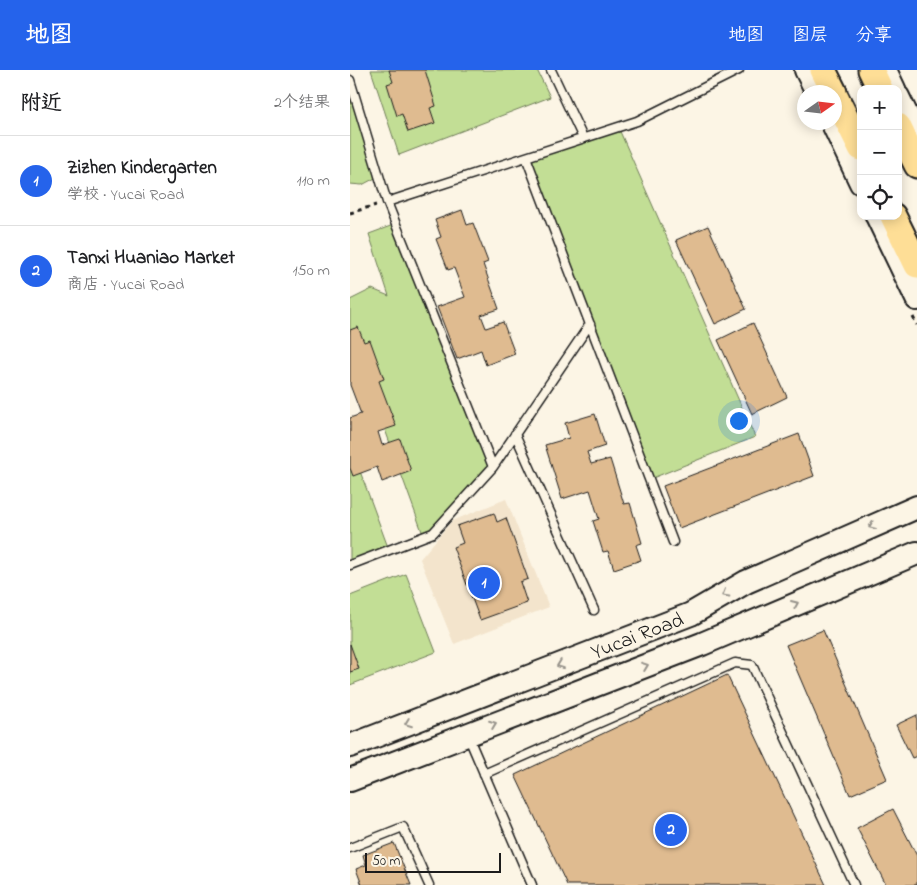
<!DOCTYPE html>
<html lang="zh">
<head>
<meta charset="utf-8">
<style>
  :root { --surface:#fff; --page:#f2f2f2; --text:#202124; --muted:#757577; --line:#e0e0e0; --accent:#2563eb }
  body { margin:0; font-family:"Indie Flower","LXGW WenKai TC",sans-serif; background:var(--page); color:var(--text) }
  .controls { position:absolute; right:15px; top:15px; display:grid; overflow:hidden; border-radius:10px; box-shadow:0 2px 12px #0003 }
  .controls button { width:45px; height:45px; display:grid; place-items:center; padding:0; border:0; border-bottom:1px solid var(--line); background:var(--surface); color:var(--text); font:25px sans-serif }
  .compass { position:absolute; left:447px; top:15px; width:45px; height:45px; border-radius:50%; background:var(--surface); box-shadow:0 2px 12px #0003; rotate:76deg }
  .scale { position:absolute; left:15px; bottom:12px; width:136px; box-sizing:border-box; padding-left:5px; border:2px solid #1c1c1c; border-top:0; font-size:14px; line-height:18px; white-space:nowrap; color:#1c1c1c; -webkit-text-stroke:4px #fcf5e5; paint-order:stroke }
  .you { position:absolute; left:388px; top:350px; width:18px; height:18px; margin:-12px; border:4px solid #fff; border-radius:50%; background:#1a73e8; box-shadow:0 0 0 8px #1a73e833 }
  .badge { display:grid; place-items:center; width:32px; height:32px; border-radius:50%; background:var(--accent); color:#fff; font-size:16px; font-weight:700 }
  .pin { position:absolute; translate:-50% -50%; border:2px solid #fff; box-shadow:0 1px 5px #0006 }
  .list { margin:0; padding:0; list-style:none }
  h2 { display:flex; justify-content:space-between; align-items:center; height:65px; margin:0; padding:0 20px; font-size:21px }
  h2 small { font-size:16px; font-weight:400; color:var(--muted) }
  .list li { display:grid; grid-template-columns:32px 1fr auto; gap:15px; align-items:center; box-sizing:border-box; height:90px; padding:0 20px; border-top:1px solid var(--line) }
  .list b { display:block; font-size:19px; white-space:nowrap }
  .list p { margin:0; font-size:16px; white-space:nowrap; color:var(--muted) }
  .list em { font-size:16px; font-style:normal; color:var(--muted) }
  .icon { flex:none; width:28px; height:28px; fill:none; stroke:currentColor; stroke-width:2; stroke-linecap:round; stroke-linejoin:round }
  .map { position:relative; flex:none; width:567px; height:815px; overflow:hidden }
  header { display:flex; align-items:center; gap:30px; box-sizing:border-box; height:70px; padding:0 25px; background:var(--accent); color:#fff }
  header strong { font-size:24px }
  nav { display:flex; gap:28px; margin-inline-start:auto; font-size:18px }
  main { display:flex }
  aside { flex:1; background:var(--surface) }
  .map>svg:first-child { display:block }
  .built { fill:#f3e4cc }
  .green { fill:#c2de95; stroke:#6f7d58 }
  .building { fill:#dfbb90; stroke:#1c1c1c }
  .lines { fill:none; stroke-linecap:round; stroke-linejoin:round }
  .lane-casing { stroke:#1c1c1c; stroke-width:11 }
  .secondary-casing { stroke:#1c1c1c; stroke-width:26 }
  .primary-casing { stroke:#1c1c1c; stroke-width:29 }
  .path { stroke:#1c1c1c; stroke-width:3; stroke-dasharray:4 4; stroke-linecap:butt }
  .lane { stroke:#fcf5e5; stroke-width:8 }
  .secondary { stroke:#fcf5e5; stroke-width:22 }
  .primary { stroke:#fede96; stroke-width:25 }
  .oneway { stroke:#97938b }
  .labels { text-anchor:middle; stroke-width:4; stroke-linejoin:round; paint-order:stroke }
  .street-label { font-size:21px; fill:#1c1c1c; stroke:#fcf5e5 }
</style>
</head>
<body>
<header>
<strong>地图</strong>
<nav><a>地图</a><a>图层</a><a>分享</a></nav>
</header>
<main>
<aside>
<h2>附近<small>2个结果</small></h2>
<ul class="list">
<li><span class="badge">1</span><div><b>Zizhen Kindergarten</b><p>学校 · Yucai Road</p></div><em>110 m</em></li>
<li><span class="badge">2</span><div><b>Tanxi Huaniao Market</b><p>商店 · Yucai Road</p></div><em>150 m</em></li>
</ul>
</aside>
<div class="map">
<svg width="567" height="815" viewBox="0 0 567 815">
  <rect width="100%" height="100%" fill="#fcf5e5"/>
  <filter id="ink" filterUnits="userSpaceOnUse"><feTurbulence type="fractalNoise" baseFrequency=".02" numOctaves="2"/><feDisplacementMap in="SourceGraphic" scale="10" xChannelSelector="R" yChannelSelector="G"/><feConvolveMatrix kernelMatrix="1 2 1 2 8 2 1 2 1" color-interpolation-filters="sRGB"/></filter>
  <g filter="url(#ink)">
    <path class="built" d="M156 429 199 537 104 574 70 489 102 451Z"/>
    <path class="green" d="M21 0H187L200 27 49 85Z
      M0 10 29 106 12 115 0 114Z
      M268 57 405 367 300 409 176 87Z
      M46 154 143 397 83 463 74 467 0 263V230L22 219 39 226 19 164Z
      M0 374 39 480 0 495Z
      M56 504 86 582 0 615V526Z"/>
    <path class="building" d="M39 0H75L86 36 80 38 85 53 58 62 52 44 47 46 37 14 43 12Z
      M112 140 117 155 123 153 138 192 133 194 149 239 131 245 136 258 153 252 165 284 136 295 131 280 107 289 87 237 115 227 104 198 98 200 86 169 91 167 85 150Z
      M358 156 396 239 365 254 326 170Z
      M403 253 437 327 402 344 368 270Z
      M8 257 14 272 20 270 34 309 29 311 46 356 28 362 32 375 50 369 61 401 32 412 27 397 3 406 0 398V348L11 344 0 315V260Z
      M245 344 255 376 237 382 241 394 260 389 274 434 280 433 292 473 286 475 291 490 264 499 258 481 253 482 243 451 249 449 240 420 212 429 195 375 219 368 215 353Z
      M449 364 464 406 329 458 313 416Z
      M144 443 147 452 156 448 178 509 170 512 177 533 130 550 103 477 113 473 107 456Z
      M473 560 537 709 500 725 436 575Z
      M0 574 9 599 0 602Z
      M377 605 476 815H217L165 705Z
      M567 645V686L562 688 546 655Z
      M543 739 567 786V815H536L507 758Z
      M44 773 61 815H12L6 799 16 795 13 785Z"/>
    <g class="lines">
      <defs>
        <path id="lane" d="M201 0 233 68
          M0 10 37 132 143 397 83 463 0 495
          M176 87 323 472
          M37 132 287 51 389 0
          M165 364 244 540
          M143 397 240 254
          M118 666 182 815
          M134 704 385 593 402 595 504 815
          M0 778 53 757 79 815"/>
        <path id="secondary" d="M456 0 467 22
          M535 0 544 19
          M548 27 567 66
          M482 52 511 113
          M527 146 567 229
          M0 676 341 544 396 512 567 437
          M0 710 352 574 567 483"/>
        <path id="primary" d="M473 0 484 22
          M521 0 530 19
          M484 24 511 78
          M548 56 567 95
          M543 146 567 195"/>
      </defs>
      <use href="#lane" class="lane-casing"/>
      <use href="#secondary" class="secondary-casing"/>
      <use href="#primary" class="primary-casing"/>
      <path class="path" d="M0 143 26 135
        M563 247 567 255"/>
      <use href="#lane" class="lane"/>
      <use href="#secondary" class="secondary"/>
      <use href="#primary" class="primary"/>
    </g>
    <defs><path id="oneway-chevron" d="M-2-3.5L2.5 0L-2 3.5" fill="none" stroke-width="1.6" stroke-linecap="round" stroke-linejoin="round" transform="scale(1.25)"/></defs>
    <g class="oneway">
      <use href="#oneway-chevron" transform="translate(522 456) rotate(156)"/>
      <use href="#oneway-chevron" transform="translate(375 524) rotate(150)"/>
      <use href="#oneway-chevron" transform="translate(445 534) rotate(-23)"/>
      <use href="#oneway-chevron" transform="translate(210 595) rotate(159)"/>
      <use href="#oneway-chevron" transform="translate(295 596) rotate(-21)"/>
      <use href="#oneway-chevron" transform="translate(58 653) rotate(159)"/>
      <use href="#oneway-chevron" transform="translate(143 654) rotate(-21)"/>
    </g>
  </g>
  <g class="labels">
    <g class="street-label">
      <text transform="translate(287 565) rotate(-21)" y="7">Yucai Road</text>
    </g>
  </g>
</svg>
<div class="controls">
<button>+</button>
<button>−</button>
<button><svg class="icon" aria-label="locate" viewBox="0 0 24 24"><circle cx="12" cy="12" r="6"/><path d="M12 2v4M12 18v4M2 12h4M18 12h4"/></svg></button>
</div>
<svg class="compass" viewBox="-18 -18 36 36"><path d="M0-13l5 13h-10z" fill="#e53935"/><path d="M0 13l5-13h-10z" fill="#757577"/></svg>
<div class="scale">50 m</div>
<div class="you"></div>
<div class="pin badge" style="left:134px;top:513px">1</div>
<div class="pin badge" style="left:321px;top:760px">2</div>
</div>
</main>
</body>
</html>
